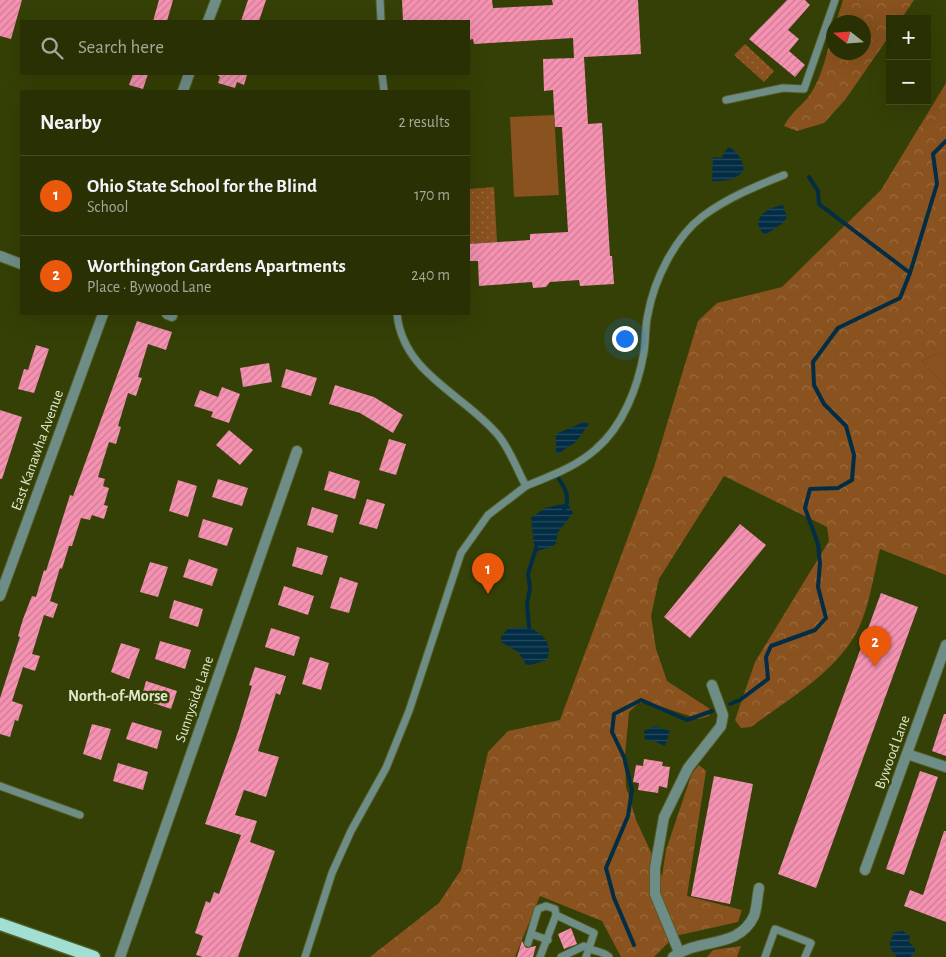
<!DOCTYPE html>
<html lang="en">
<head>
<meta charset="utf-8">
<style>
  :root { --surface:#283004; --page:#30380e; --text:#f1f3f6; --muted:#a5a99a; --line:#444b26; --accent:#ea580c }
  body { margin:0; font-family:"Alegreya Sans",sans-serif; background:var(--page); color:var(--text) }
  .controls { position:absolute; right:15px; top:15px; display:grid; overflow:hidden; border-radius:0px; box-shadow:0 5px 20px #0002 }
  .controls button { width:45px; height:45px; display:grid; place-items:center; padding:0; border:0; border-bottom:1px solid var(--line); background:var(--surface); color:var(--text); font:25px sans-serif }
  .compass { position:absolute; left:826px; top:15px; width:45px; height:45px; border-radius:50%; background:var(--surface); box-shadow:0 5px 20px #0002; rotate:287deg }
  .you { position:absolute; left:624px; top:338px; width:18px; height:18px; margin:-12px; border:4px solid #fff; border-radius:50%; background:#1a73e8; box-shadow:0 0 0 8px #1a73e833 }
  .badge { display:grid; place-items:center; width:32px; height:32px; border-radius:50%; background:var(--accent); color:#fff; font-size:16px; font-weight:700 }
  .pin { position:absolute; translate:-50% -41px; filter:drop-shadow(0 1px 2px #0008) }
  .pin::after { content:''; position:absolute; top:26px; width:18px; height:15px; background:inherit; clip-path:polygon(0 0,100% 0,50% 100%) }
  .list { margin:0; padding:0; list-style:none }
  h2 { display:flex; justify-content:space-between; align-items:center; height:65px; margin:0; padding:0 20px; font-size:21px }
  h2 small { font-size:16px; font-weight:400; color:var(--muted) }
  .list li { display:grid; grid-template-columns:32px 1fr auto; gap:15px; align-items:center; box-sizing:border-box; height:80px; padding:0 20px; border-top:1px solid var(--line) }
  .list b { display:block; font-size:19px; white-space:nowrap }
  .list p { margin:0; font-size:16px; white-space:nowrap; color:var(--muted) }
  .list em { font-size:16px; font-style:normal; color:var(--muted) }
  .icon { flex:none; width:28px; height:28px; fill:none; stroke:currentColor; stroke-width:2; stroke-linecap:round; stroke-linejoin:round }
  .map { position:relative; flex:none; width:946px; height:957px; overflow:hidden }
  .search { position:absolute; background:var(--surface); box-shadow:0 5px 20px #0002; left:20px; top:20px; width:450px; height:55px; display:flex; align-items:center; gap:12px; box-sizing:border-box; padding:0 18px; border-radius:0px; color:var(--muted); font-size:19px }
  .panel { position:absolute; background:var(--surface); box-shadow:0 5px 20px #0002; left:20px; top:90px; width:450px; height:225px; border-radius:0px }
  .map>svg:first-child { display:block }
  .grass { fill:#89521e }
  .forest { fill:url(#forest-crowns) }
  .park { fill:url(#park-dots) }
  .water { fill:url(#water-rules) }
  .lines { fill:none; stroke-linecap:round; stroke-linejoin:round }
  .stream { stroke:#022d45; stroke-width:4 }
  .building { fill:url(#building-hatch) }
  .service-casing { stroke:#535e29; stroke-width:9 }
  .minor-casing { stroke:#535e29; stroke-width:12 }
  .primary-casing { stroke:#535e29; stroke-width:15 }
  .service { stroke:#6f8d87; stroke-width:7 }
  .minor { stroke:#6f8d87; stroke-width:10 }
  .primary { stroke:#a0dfd2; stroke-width:12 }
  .labels { text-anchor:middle; stroke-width:5; stroke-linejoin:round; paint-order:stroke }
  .street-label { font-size:15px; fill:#dee7ca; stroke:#354006 }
  .neighbourhood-label { font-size:16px; font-weight:bold; fill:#dee7ca; stroke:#354006 }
</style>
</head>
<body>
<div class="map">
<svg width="946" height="957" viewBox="0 0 946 957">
  <defs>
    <pattern id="forest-crowns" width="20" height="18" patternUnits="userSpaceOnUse" patternTransform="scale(1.25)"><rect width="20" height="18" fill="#89521e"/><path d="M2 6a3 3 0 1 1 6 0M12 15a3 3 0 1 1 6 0" fill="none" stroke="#996b3d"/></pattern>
    <pattern id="park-dots" width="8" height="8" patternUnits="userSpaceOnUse" patternTransform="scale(1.25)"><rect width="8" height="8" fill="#89521e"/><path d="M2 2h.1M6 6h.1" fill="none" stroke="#996b3d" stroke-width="1.8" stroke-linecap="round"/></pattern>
    <pattern id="water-rules" width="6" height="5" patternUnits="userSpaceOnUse" patternTransform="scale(1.25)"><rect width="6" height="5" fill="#022d45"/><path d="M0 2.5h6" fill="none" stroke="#264b5e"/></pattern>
    <pattern id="building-hatch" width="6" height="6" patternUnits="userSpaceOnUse" patternTransform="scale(1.25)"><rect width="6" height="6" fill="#f691b1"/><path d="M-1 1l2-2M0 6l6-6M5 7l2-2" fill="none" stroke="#c97e94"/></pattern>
  </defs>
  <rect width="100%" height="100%" fill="#354006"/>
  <path class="grass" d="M554 115 559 195 514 197 510 117Z
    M946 350V386L922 361Z"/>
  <path class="forest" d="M843 0H914L901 19H890V35L845 100 824 123 797 131 784 126C793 109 803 106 811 93 823 75 827 51 833 30L834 52H864V22H836Z
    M946 83V350L922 361 946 386V575L880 549C873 577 869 612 854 637 830 676 787 700 751 727L741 728 735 720 755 662 829 541 827 527 724 476 659 579 651 616 656 649 667 681 710 709 709 716 699 719 647 702 639 703 629 712 625 755 626 787 636 820 662 876 666 850 692 773 699 765 706 771 687 896 742 910 738 922 675 936 654 957H621L602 921 540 896 515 957H370L439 903 461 870 488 752 508 731 560 720 654 467 698 321 717 303 782 287 881 190Z
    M741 946 737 957H707L713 950Z"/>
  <path class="park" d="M745 44 774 71 764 82 734 55Z
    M494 187 497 242 469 244V189Z"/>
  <path class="water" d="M728 147C737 150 745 162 743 172 734 180 724 182 712 181L713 157 721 158Z
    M783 205 787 217 783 223 765 235C748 220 767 207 783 205Z
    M586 421 589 424 576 442 556 455V434Z
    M563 504 569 506 573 513 558 532 556 543 553 546 535 552 531 518 545 508Z
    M529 627C543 635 553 642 547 660L527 666 518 652 501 642V637L508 628Z
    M655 726 670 731 665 746 651 740 645 741 644 731Z
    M903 931 910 936 909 942 915 948V952L910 957H897C888 948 888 943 895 932Z"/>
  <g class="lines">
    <path class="stream" d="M809 177 818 191 819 204 910 273
      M559 479C565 488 571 499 564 509
      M529 627 527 604 530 588 528 574 536 548
      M730 704 740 700 768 679 766 657 771 646 815 630 826 618 818 587 820 563 818 544 805 508 810 489 838 488 852 480 854 455 846 426 824 404 814 385 813 362 838 328 900 298 910 273 937 184 933 154 946 141
      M634 945 614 898 606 868 628 816 632 790 624 757 612 732 614 714 641 700 687 720 712 711"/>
  </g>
  <path class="building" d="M0 0H22L11 39 0 36Z
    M159 0H173L167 21H153Z
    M248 0H266L259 21H241Z
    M402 0H492L493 8 553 5 552 0H638L641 54 584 57 588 124 602 123 610 256H612L614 284 580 286 579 280 550 282 546 287 533 288 532 282 479 286 478 261H469V244L530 240V234L568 232 562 127H555L553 90 544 91 543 59 574 58 573 38 474 44 473 39 469 40V21H403Z
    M787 0H805L810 5 788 30 799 39 789 51 805 65 795 77 749 39Z
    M133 74H148L143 89 129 85Z
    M216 74H242L247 75 244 85 237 82 235 88 218 83 220 77Z
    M137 321 172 332 166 350 148 344 138 377 142 378 136 396 128 393 118 426 121 427 116 444 109 442 98 477 105 479 103 486 109 488 104 505 108 506 104 519 92 515 90 520 81 518 72 546H69L62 569 60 568 50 601 58 604 53 618 44 615 32 654 40 656 35 671 23 667 12 701 23 705 18 721 15 720 10 737 0 734V698L20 637 18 636 23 619 32 596 36 597 44 570 46 571 70 495 73 496Z
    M36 345 49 349 34 393 18 389 24 369 28 370Z
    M269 363 272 382 243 387 240 368Z
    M286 369 317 378 311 396 281 387Z
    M335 385 374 397 403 415 393 433 360 413 329 404Z
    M222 387 240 394 229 423 211 417 213 412 194 406 200 390 218 397Z
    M0 410 22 417 2 479H0Z
    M229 430 253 450 240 465 216 445Z
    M389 439 406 444 396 475 379 470Z
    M329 471 360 481 355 499 324 490Z
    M218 479 248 488 242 506 212 497Z
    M178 480 197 486 188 517 169 511Z
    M367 499 385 504 377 529 359 524Z
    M312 507 338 515 333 533 307 525Z
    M203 519 233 528 227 546 198 537Z
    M740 524 766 545 690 638 664 617Z
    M297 547 328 556 322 575 292 566Z
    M189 559 218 569 212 586 183 577Z
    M150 562 168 567 158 597 140 592Z
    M340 577 358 583 349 613 330 608Z
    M284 586 314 596 308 615 278 605Z
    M881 593 918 607 816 888 778 874Z
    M174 600 203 609 198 627 169 618Z
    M271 628 300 637 294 656 265 647Z
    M160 641 191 650 185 669 155 659Z
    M121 643 140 649 129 679 111 672Z
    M310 657 329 663 321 690 302 684Z
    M255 667 286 676 280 695 276 693 258 751 279 757 266 797 244 790 235 815 257 821 250 842 275 851 238 957H203L196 955 203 936 195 933 206 901 210 903 214 892 219 894 241 835 205 824 238 732 252 686 249 685Z
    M146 681 177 691 171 709 141 699Z
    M944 714H946V756L932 751Z
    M132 722 162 731 157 749 126 739Z
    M92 724 111 729 101 760 83 754Z
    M644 759 663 762 662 766 670 767 667 788 659 786 658 793 638 790 639 783 633 782 636 765 643 766Z
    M118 763 148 772 143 790 113 781Z
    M920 771 938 777 904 875 886 869Z
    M714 776 753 784 730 904 691 896Z
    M944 831H946V922L904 906 910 890 923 895Z
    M571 928 577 944 564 949 558 934Z
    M522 941 526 948 536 946 533 957H517Z"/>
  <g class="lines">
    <defs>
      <path id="service" d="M380 0 381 21
        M382 74 384 91
        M726 100 783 88 804 89 835 0
        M526 486C550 476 576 467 596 449 623 426 638 387 644 352 646 339 645 326 648 314 654 280 675 237 703 216 727 198 756 186 784 175
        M0 786 80 815
        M556 915 594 933 586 957
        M531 934 548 940
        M528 943 538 909 546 906 555 909 556 915 540 957
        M305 957 332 873 351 831 386 768 409 711 461 553 488 515 526 486C517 470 510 449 498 435 464 394 403 374 397 314
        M561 957 584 946C592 952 602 950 609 957
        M765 957 775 929 811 943 805 957"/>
      <path id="minor" d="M208 21 216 0
        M183 91 189 74
        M0 256 21 264
        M167 314 172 316
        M0 596 103 314
        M907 754 946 767
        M865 870 946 645
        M679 952 655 894V868L664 817 688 768 721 726 723 715 712 685
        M120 957 297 451
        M673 957C699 937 738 950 754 916 757 908 757 897 759 888"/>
      <path id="primary" d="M0 924 94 957"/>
    </defs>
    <use href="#service" class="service-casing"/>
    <use href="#minor" class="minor-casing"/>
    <use href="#primary" class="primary-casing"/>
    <use href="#service" class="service"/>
    <use href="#minor" class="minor"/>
    <use href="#primary" class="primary"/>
  </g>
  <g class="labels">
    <g class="street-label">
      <text transform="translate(37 450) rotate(-70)" y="5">East Kanawha Avenue</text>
      <text transform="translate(194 699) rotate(-71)" y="5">Sunnyside Lane</text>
      <text transform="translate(892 752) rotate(-70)" y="5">Bywood Lane</text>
    </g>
    <g class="neighbourhood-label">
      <text x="118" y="701">North-of-Morse</text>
    </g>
  </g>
</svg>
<div class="controls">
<button>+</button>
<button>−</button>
</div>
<svg class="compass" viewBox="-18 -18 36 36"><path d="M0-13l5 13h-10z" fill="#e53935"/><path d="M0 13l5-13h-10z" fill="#a5a99a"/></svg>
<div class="you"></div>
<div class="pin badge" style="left:488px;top:594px">1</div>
<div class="pin badge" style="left:875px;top:667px">2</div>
<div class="search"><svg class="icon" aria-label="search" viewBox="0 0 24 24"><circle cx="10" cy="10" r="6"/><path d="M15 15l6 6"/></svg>Search here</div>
<section class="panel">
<h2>Nearby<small>2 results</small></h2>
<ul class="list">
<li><span class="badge">1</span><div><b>Ohio State School for the Blind</b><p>School</p></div><em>170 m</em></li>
<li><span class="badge">2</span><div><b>Worthington Gardens Apartments</b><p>Place · Bywood Lane</p></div><em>240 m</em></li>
</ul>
</section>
</div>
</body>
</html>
